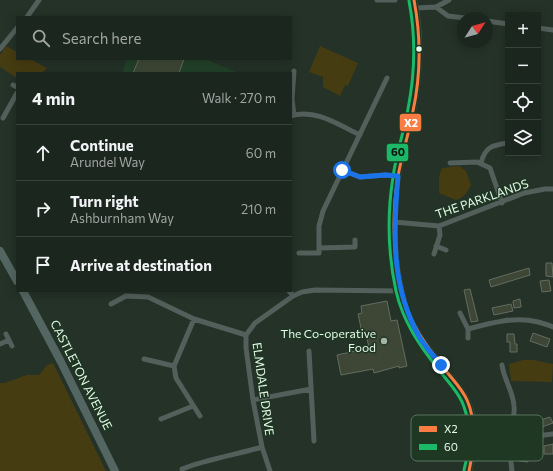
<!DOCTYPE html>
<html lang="en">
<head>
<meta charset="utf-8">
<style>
  :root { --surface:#1b261e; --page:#28322b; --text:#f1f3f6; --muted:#a0a5a4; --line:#39433c }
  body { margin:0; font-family:Commissioner,sans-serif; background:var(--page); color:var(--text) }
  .controls { position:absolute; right:12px; top:12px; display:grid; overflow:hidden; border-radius:0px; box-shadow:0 2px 10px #0003 }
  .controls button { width:36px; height:36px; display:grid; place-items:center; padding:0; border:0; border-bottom:1px solid var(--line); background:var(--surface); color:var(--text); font:20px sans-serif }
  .compass { position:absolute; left:457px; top:12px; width:36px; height:36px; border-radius:50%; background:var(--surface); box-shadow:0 2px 10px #0003; rotate:54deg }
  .stop { position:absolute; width:12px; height:12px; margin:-9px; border:3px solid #1a73e8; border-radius:50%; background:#fff }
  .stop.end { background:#1a73e8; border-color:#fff; box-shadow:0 1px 4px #0008 }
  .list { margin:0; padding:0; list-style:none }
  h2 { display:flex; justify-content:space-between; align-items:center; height:52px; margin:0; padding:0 16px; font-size:17px }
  h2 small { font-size:13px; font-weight:400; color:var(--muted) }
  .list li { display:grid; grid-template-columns:26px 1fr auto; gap:12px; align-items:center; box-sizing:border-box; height:56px; padding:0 16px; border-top:1px solid var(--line) }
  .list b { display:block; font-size:15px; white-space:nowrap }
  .list p { margin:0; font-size:13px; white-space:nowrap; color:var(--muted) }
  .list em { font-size:13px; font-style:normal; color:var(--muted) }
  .icon { flex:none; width:22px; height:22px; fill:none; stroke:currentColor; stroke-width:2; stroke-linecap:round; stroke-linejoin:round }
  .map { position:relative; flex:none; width:553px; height:471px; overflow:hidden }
  .search { position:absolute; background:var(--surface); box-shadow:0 2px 10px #0003; left:16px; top:16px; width:276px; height:44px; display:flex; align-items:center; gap:10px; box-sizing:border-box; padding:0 14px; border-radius:0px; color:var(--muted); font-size:15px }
  .panel { position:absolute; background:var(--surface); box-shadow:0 2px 10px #0003; left:16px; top:72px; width:276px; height:220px; border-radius:0px }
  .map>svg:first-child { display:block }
  .built { fill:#22412a }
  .green { fill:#463c12 }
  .building { fill:#3e4736; stroke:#646c62 }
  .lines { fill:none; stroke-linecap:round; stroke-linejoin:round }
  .minor { stroke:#535f5b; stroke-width:5 }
  .tertiary { stroke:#535f5b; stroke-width:6 }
  .primary { stroke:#546661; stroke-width:8 }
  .bus-1-casing { stroke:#1e3824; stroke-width:6 }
  .bus-2-casing { stroke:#1e3824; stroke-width:6 }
  .bus-1 { stroke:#f77d43; stroke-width:3 }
  .bus-2 { stroke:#1ab867; stroke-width:3 }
  .route { stroke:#1a73e8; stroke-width:5 }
  .bus-dot { fill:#e8f8ea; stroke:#1e3824; stroke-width:1.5 }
  .poi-dot { fill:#a3b3a6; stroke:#1e3824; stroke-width:1.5 }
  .labels { text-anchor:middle; stroke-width:3; stroke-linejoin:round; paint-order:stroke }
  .street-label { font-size:12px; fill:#e8f8ea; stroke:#1e3824 }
  .poi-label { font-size:12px; fill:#e8f8ea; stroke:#1e3824; text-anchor:end }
  .key { fill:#1e3824; stroke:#5b725f; stroke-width:1 }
  .key-label { font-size:11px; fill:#e8f8ea }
  .line-badge { stroke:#1e3824; stroke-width:1.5 }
  .badge-label { font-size:11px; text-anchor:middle; font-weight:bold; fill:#fff }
  .pale-badge-label { font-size:11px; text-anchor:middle; font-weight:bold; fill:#111 }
</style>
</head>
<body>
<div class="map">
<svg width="553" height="471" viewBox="0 0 553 471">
  <rect width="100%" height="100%" fill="#243228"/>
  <path class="built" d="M127 59H205L238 73H122Z"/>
  <path class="green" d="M6 46 17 52V59H30L47 68 42 73H17V78L0 67V55Z
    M320 46 358 63 348 86 345 85 340 96 323 87V77L309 72Z
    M459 166 466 171 471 185C468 191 463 199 456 200L439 193C439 184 438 176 442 168Z
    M523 360H534L553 364 552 382 511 381 509 364Z
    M53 363 106 471H0V383H4L27 375H39L47 365Z"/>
  <path class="building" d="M139 59H184L179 73H133Z
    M546 263H552L553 277 546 276Z
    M529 268 530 275 491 287 489 280Z
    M549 280 551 291 542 292 540 281Z
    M470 289 478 321 471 322 464 290Z
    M520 299 521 307 514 308 513 301Z
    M387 301 391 321 397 320 407 366 399 368V366L374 373 373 369 341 375 337 355 369 348 366 333H362L358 314 362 313 361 306Z
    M511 304 513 311 494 315 492 308Z
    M533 333 550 339 547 347 530 341Z
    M507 334H514L515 344H517V352H510V342H507Z
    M550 417 553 423 542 427H522V420H541Z
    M521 444 530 445 528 462 519 461Z
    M553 444V454H544V446Z"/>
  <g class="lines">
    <path class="minor" d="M377 0H395
      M436 7 448 16 465 18
      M416 8 436 7 449 0
      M27 17 39 0
      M487 21 508 24
      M538 28 553 30
      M0 49 17 28
      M13 85 17 87
      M294 115 292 99 294 71
      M291 116C315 108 339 125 360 135
      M3 118 17 93
      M450 163 477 162 490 168 502 203
      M481 163C485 147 492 145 508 143
      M342 170 360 177 385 175 398 176
      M394 222 439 226 524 193 545 189H553
      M436 246 446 250
      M319 248 355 247V240
      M299 253H319V226L323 211 387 78
      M434 254 440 235 439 226
      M289 291 293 296
      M111 304 126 296 148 297 194 319 246 335
      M460 313 468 329C490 323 515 316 538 322 543 323 548 325 553 327
      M194 319 174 366 176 378 200 416
      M468 329V338
      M6 334 12 346
      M0 344 9 340
      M309 351 314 441
      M144 359 174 366
      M502 365C504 380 513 391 514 406 515 415 512 425 511 434 510 446 510 459 512 471
      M253 400 311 389
      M161 419 193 406
      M511 435 536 436 553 434
      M182 469C208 459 235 455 262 447
      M270 471 262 447 253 400 246 348V335L255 323 293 296 302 292 315 290 401 291"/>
    <path class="tertiary" d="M414 0C422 34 420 77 413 111 408 133 402 154 398 176 392 213 393 253 401 290 408 324 425 344 446 371 453 380 462 390 467 400 477 422 475 448 469 471"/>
    <path class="primary" d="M0 251 17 281
      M23 291 61 362 115 471"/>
    <defs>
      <path id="bus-1" d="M414 0C421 37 421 74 413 111 409 133 402 154 398 176 392 213 393 253 401 290 408 321 426 346 446 371 453 380 462 389 467 400 477 422 474 448 469 471"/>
      <path id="bus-2" d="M409 1C416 37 415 73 408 109 404 132 396 154 393 177 387 215 388 254 396 291 403 322 420 346 439 370 449 383 461 395 465 410 472 430 469 450 464 470"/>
    </defs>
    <use href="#bus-1" class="bus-1-casing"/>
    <use href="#bus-2" class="bus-2-casing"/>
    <use href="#bus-1" class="bus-1"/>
    <use href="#bus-2" class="bus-2"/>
  </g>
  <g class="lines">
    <path class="route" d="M342 170 360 177 385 175 398 176C393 232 391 288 420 338 426 348 434 356 441 365"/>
  </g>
  <circle class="bus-dot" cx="419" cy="49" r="3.5"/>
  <circle class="poi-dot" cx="384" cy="341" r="4"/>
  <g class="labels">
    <g class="street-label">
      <text transform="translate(482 199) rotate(-19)" y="4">THE PARKLANDS</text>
      <text transform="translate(81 375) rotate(63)" y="4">CASTLETON AVENUE</text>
      <text transform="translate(263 389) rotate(82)" y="4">ELMDALE DRIVE</text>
    </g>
    <g class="poi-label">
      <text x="376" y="338">The Co-operative<tspan x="376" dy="14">Food</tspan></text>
    </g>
  </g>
  <rect x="411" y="415" width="132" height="46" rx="6" class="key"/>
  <rect x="419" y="426" width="18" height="6" fill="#f77d43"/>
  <rect x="419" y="444" width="18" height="6" fill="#1ab867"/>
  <g class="key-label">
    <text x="444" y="433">X2</text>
    <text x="444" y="451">60</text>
  </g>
  <g class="line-badge">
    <rect x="399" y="113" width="23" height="19" rx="4" fill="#f77d43"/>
    <rect x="386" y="143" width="23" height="19" rx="4" fill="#1ab867"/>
  </g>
  <g class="badge-label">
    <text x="411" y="127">X2</text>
  </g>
  <g class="pale-badge-label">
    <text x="398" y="156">60</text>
  </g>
</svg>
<div class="controls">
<button>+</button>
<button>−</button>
<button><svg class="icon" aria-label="locate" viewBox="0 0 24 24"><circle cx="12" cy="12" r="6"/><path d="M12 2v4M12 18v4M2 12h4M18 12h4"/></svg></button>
<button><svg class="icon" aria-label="layers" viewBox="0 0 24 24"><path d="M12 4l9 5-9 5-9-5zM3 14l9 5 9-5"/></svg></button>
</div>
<svg class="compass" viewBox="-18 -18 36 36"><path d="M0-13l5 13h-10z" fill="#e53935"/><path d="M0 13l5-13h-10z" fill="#a0a5a4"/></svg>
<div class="stop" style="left:342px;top:170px"></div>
<div class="stop end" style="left:441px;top:365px"></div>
<div class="search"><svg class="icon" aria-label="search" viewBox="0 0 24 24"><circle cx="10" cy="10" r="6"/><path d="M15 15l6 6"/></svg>Search here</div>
<section class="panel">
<h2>4 min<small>Walk · 270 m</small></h2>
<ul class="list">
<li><svg class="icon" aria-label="ahead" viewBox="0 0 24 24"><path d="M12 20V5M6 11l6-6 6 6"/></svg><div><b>Continue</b><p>Arundel Way</p></div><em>60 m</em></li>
<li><svg class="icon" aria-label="right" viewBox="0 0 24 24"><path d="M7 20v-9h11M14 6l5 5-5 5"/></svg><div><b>Turn right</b><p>Ashburnham Way</p></div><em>210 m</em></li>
<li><svg class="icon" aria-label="arrive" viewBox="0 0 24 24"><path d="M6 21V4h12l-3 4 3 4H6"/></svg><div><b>Arrive at destination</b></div></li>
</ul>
</section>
</div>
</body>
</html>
